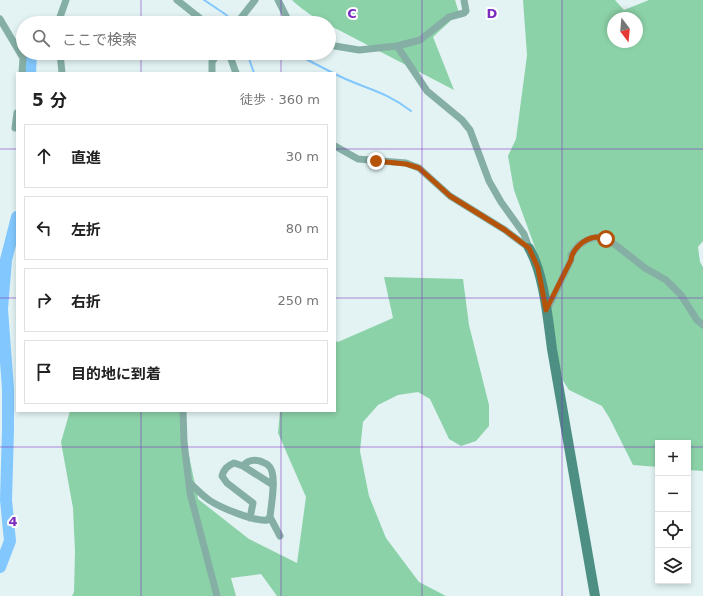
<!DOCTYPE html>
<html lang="ja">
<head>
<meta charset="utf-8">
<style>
  :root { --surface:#fff; --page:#f2f2f2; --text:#222; --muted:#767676; --line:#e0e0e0 }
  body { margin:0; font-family:"DejaVu Sans","Noto Sans JP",sans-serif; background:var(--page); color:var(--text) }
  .controls { position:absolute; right:12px; bottom:12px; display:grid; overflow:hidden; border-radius:0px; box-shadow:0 2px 6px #0003 }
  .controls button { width:36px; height:36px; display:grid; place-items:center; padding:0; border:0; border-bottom:1px solid var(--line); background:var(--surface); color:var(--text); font:20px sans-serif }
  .compass { position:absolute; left:607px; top:12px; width:36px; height:36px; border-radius:50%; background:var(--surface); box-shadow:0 2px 6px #0003; rotate:164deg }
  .stop { position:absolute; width:12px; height:12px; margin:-9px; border:3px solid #b45309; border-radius:50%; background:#fff }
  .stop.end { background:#b45309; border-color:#fff; box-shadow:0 1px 4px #0008 }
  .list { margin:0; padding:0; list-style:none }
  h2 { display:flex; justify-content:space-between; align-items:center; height:52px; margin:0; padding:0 16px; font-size:17px }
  h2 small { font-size:13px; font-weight:400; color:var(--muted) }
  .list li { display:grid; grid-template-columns:26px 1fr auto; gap:12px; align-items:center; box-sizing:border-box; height:64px; margin:0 8px 8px; padding:0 8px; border:1px solid var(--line); border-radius:0px }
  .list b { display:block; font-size:15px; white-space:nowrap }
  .list em { font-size:13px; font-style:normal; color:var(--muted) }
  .icon { flex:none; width:22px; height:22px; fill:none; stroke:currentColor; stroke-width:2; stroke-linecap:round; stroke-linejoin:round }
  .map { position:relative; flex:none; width:703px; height:596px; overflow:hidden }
  .search { position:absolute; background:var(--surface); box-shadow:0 2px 6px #0003; left:16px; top:16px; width:320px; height:44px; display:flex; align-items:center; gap:10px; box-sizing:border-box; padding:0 14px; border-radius:22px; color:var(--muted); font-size:15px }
  .panel { position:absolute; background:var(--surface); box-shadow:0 2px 6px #0003; left:16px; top:72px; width:320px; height:340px; border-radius:0px }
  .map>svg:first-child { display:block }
  .green { fill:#8cd2a8; fill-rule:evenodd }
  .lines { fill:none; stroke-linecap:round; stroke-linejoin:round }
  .stream { stroke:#82c8fe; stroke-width:2 }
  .river { stroke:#82c8fe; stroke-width:12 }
  .street { stroke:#85afa5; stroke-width:7 }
  .secondary { stroke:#4d8f82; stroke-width:10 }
  .route { stroke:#b45309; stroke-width:5 }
  .grid { fill:none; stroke:#7b2cbf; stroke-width:1; stroke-opacity:0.55 }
  .grid-label { font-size:13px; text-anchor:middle; font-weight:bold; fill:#7b2cbf; stroke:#fff; stroke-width:4; stroke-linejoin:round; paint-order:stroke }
</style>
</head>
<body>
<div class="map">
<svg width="703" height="596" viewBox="0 0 703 596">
  <rect width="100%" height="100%" fill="#e3f3f4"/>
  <path class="green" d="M292 0H455L459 13 433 37 454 90 329 25V23C320 23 299 7 292 0Z
    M523 0H615L624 10 649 0H703V241L698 247 700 262 703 267V471L688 470V443H658V467L633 465 610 419 602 406 569 390 551 362 547 316 537 253 514 190 508 156 516 139 527 55ZM613 18H637V42H613Z
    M384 277 463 279 469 325 489 405V426L476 441 461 446 449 439 430 399 418 392 398 395 378 405 363 422 360 451 369 496 386 538 419 582 446 596H277L261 574 231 578 236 596H72L74 592 75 552 73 508 61 442 70 411H184L188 451 198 499 249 539 297 563 306 497 278 433 280 411H335V341L338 342 393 318Z"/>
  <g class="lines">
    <path class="stream" d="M204 0 225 14 235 23
      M247 53 254 73
      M294 53 333 73
      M335 74C362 88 386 91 411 111"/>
    <path class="river" d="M30 73 31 53
      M0 567 10 541 6 500 8 430V389L2 309 6 260 17 217"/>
    <path class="street" d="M177 0 206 23
      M278 0 288 20 291 23
      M0 19 23 58 22 73
      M59 23 60 17 66 0
      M237 23 255 0
      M329 45 359 50 397 46 427 91 462 120 470 130 489 181 501 202 524 234 529 248
      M397 46 420 40 449 17 464 13 466 11 464 0
      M60 53 62 73
      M230 53 231 59 236 73
      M212 73V62L218 53
      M15 128 17 113
      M335 146 358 159 406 163 419 168 450 196 505 230 529 248
      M547 310 571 260V255L579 245 587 240 597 237 606 239 617 246 645 268 666 280 681 295 697 320 703 325
      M183 411 184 442 190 493 217 596
      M243 466 234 463C227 466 224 469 222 476L227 483 253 503 250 518
      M190 483C196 489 202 495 209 500 219 507 255 522 267 520L270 517C271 505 278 472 268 465 266 463 262 462 260 461 253 459 247 461 243 466L273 485
      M270 517 280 536"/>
    <path class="secondary" d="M529 248C544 273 548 320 552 349L595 596"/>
  </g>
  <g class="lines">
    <path class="route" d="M376 161 406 164 419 168 450 196 505 230 529 248 538 268 546 310 571 260C572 249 585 238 596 237 599 237 603 238 606 239"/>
  </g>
  <path class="grid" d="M141 0V23M281 0V23M422 0V596M562 0V596M141 53V73M281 53V73M0 149H17M335 149H703M0 298H17M335 298H703M141 411V596M281 411V596M0 447H658M688 447H703"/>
  <g class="grid-label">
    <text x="352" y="18">C</text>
    <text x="492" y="18">D</text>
    <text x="13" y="526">4</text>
  </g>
</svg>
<div class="controls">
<button>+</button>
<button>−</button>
<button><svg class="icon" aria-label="locate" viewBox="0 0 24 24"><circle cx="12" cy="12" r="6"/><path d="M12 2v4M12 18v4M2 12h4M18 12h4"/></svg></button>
<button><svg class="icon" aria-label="layers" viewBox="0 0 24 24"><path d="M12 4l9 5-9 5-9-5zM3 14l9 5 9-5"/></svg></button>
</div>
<svg class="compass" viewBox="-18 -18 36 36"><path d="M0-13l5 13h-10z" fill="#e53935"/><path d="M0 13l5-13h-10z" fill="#767676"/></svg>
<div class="stop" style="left:606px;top:239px"></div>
<div class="stop end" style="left:376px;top:161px"></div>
<div class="search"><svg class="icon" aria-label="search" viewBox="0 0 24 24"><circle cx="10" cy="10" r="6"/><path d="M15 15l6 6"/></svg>ここで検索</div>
<section class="panel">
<h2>5 分<small>徒歩 · 360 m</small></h2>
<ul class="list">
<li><svg class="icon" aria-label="ahead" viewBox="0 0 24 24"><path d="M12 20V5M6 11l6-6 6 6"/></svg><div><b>直進</b></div><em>30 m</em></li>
<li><svg class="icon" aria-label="left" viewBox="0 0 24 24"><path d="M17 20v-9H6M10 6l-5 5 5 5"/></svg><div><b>左折</b></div><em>80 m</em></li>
<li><svg class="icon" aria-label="right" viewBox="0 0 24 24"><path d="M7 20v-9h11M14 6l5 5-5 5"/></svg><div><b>右折</b></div><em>250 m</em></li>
<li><svg class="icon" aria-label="arrive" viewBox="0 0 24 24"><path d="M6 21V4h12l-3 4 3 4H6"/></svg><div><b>目的地に到着</b></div></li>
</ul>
</section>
</div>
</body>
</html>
